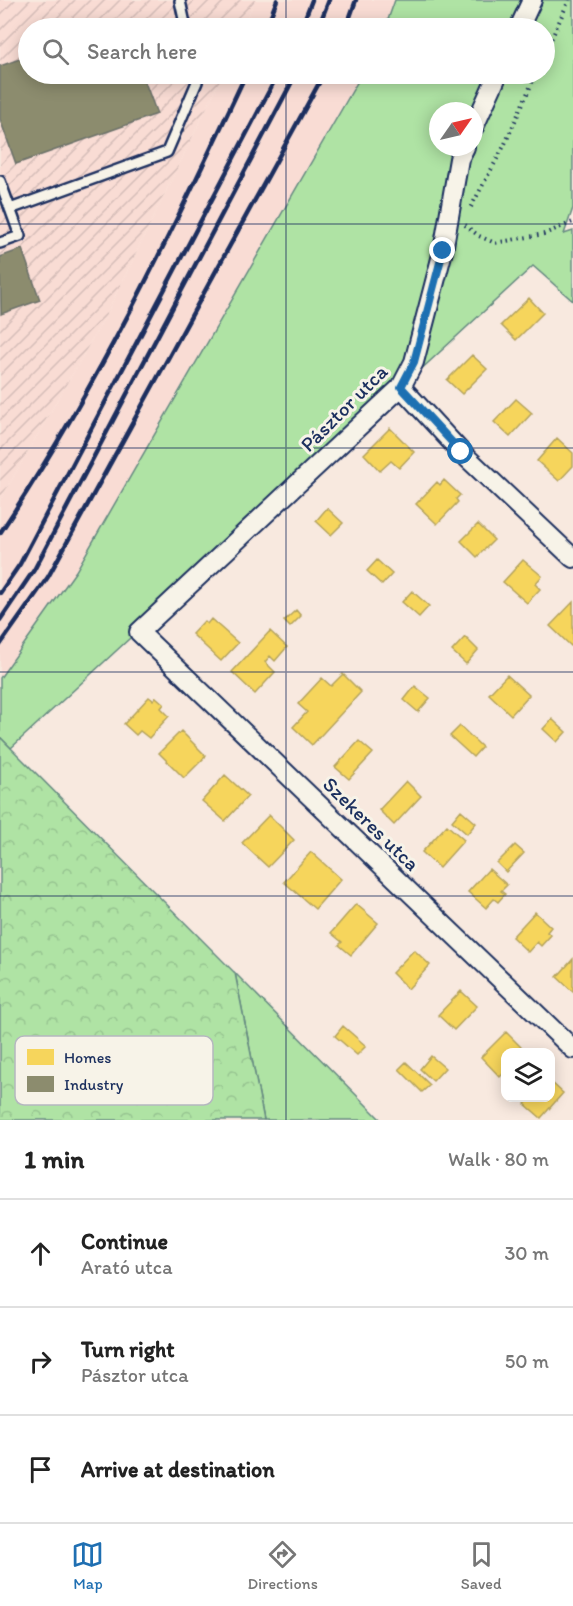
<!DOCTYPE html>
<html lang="en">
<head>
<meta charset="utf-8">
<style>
  :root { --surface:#fff; --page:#f6f6f6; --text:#222; --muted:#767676; --line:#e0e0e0; --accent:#1f6fb2 }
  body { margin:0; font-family:Itim,sans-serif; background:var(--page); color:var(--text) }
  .controls { position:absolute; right:18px; bottom:18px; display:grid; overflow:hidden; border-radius:12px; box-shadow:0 3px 15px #0003 }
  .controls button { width:54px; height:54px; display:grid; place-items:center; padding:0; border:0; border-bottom:2px solid var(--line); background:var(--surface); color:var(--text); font:30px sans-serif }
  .compass { position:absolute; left:429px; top:102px; width:54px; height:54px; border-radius:50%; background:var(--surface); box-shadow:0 3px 15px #0003; rotate:56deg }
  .stop { position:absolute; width:18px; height:18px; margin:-14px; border:4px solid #1f6fb2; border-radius:50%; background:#fff }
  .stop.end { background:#1f6fb2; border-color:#fff; box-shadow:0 2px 6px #0008 }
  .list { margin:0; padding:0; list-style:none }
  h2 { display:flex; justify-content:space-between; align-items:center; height:78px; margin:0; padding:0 24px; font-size:26px }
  h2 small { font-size:20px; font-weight:400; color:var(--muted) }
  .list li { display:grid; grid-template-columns:39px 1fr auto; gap:18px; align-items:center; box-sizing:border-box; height:108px; padding:0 24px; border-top:2px solid var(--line) }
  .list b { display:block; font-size:22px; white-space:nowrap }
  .list p { margin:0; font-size:20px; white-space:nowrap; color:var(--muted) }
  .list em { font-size:20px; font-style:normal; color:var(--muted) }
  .icon { flex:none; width:33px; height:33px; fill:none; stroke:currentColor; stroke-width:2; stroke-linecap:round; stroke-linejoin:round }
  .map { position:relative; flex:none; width:573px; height:1120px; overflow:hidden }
  .search { position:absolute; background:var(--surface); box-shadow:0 3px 15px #0003; left:18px; right:18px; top:18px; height:66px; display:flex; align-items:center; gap:15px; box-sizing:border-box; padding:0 21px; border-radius:33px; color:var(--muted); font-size:22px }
  .sheet { height:402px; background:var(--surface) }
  nav { display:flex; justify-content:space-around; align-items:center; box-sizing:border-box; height:84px; border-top:2px solid var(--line); background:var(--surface); font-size:16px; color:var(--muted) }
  nav a { display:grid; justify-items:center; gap:3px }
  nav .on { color:var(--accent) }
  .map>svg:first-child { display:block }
  .built { fill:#f9dcd4 }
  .industrial { fill:url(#industrial-furrows) }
  .green { fill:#afe3a4; stroke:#658981; stroke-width:1.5; fill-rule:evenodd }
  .forest { fill:url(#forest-crowns); stroke:#658981; stroke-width:1.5 }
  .homes { fill:#f6d55c; stroke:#b4a35d; stroke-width:1.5 }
  .industry { fill:#8c8c6e; stroke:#6a7069; stroke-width:1.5 }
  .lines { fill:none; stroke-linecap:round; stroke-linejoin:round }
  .lane-casing { stroke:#1b2f5e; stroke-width:14 }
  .street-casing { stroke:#1b2f5e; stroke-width:22 }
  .path { stroke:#1b2f5e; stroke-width:4; stroke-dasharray:1.5 4.5; stroke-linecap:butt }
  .lane { stroke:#f7f3e8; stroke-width:9 }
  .street { stroke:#f7f3e8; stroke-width:18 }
  .rail { stroke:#1b2f5e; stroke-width:4.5 }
  .route { stroke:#1f6fb2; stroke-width:8 }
  .grid { fill:none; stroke:#1b2f5e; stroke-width:1.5; stroke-opacity:0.55 }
  .labels { text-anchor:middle; stroke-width:6; stroke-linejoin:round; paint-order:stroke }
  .street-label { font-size:21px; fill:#1b2f5e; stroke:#f7f3e8 }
  .key { fill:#f7f3e8; stroke:#b5b8bf; stroke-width:1.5 }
  .key-label { font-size:16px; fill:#1b2f5e }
</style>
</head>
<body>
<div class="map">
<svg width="573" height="1120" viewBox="0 0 573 1120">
  <defs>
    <pattern id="industrial-furrows" width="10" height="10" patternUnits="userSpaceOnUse" patternTransform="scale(1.5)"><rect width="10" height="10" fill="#f9dcd4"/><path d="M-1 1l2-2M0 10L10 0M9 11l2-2" fill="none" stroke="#d5bdb8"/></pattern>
    <pattern id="forest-crowns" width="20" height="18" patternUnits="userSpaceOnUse" patternTransform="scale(1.5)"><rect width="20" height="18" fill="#afe3a4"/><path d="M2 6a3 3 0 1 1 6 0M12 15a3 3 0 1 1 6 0" fill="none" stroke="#96c390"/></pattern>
  </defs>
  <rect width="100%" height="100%" fill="#f8e9df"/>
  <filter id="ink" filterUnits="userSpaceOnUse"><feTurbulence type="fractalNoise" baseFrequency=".0167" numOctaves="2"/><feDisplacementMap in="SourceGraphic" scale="12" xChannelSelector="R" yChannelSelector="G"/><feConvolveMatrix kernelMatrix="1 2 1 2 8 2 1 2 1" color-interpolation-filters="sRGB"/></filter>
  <g filter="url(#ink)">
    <path class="built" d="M255 0H395L385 28H242Z
      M223 74H362L76 571 0 678V500L105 317Z"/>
    <path class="industrial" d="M0 0H255L242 28H28V74H223L105 317 0 500Z"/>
    <path class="green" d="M395 0H573V208L564 234 573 231V301L533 266 11 748 0 737V678L76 571 362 74H544V28H385ZM438 111H474V147H438Z
      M235 973 381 1120H264Z"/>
    <path class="forest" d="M0 737 235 973 264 1120H0Z"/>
    <path class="homes" d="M529 298 543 313 516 340 501 325Z
      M472 355 487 369 462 394 447 380Z
      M516 399 532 413 510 437 494 422Z
      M390 428 414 452 399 468 391 461 380 471 364 454Z
      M557 438 573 453V466L559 481 537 461Z
      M444 480 460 495 456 499 458 502 437 524 416 504 437 482 440 485Z
      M327 508 343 523 331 535 316 521Z
      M478 524 494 540 477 557 461 541Z
      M377 560 392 574 382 585 367 571Z
      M523 560 542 576 535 584 540 589 527 603 503 582Z
      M412 591 429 606 419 617 402 602Z
      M573 602V644L571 646 550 626Z
      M296 610 301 616 290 627 284 621Z
      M211 619 238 643 221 661 192 634 204 621 207 624Z
      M270 631 287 647 275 661 270 656 265 662 275 672 255 694 232 672Z
      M465 637 478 650 466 664 452 651Z
      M343 674 361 692 312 745 293 727 307 712 298 704 322 678 331 686Z
      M507 675 529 695 511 715 489 694Z
      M415 686 430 698 418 712 404 700Z
      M149 697 153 700 156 697 164 704 161 708 169 716 149 738 140 731 136 735 124 724Z
      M552 719 566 732 557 742 543 729Z
      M460 726 482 747 473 757 450 736Z
      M181 731 206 756 184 778 159 753Z
      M359 741 373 753 349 779 335 767Z
      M225 775 248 796 225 821 202 801Z
      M406 781 421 796 394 825 379 810Z
      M461 810 476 823 467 834 452 821Z
      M269 815 294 840 268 867 242 843Z
      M447 825 464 840 439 868 422 852Z
      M515 845 524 853 506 872 497 863Z
      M311 852 341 879 315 909 284 882Z
      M489 869 507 885 501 891 505 894 498 902 494 899 486 908 468 892Z
      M356 904 378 923 351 955 339 945 342 942 331 933Z
      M535 912 551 927 547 932 551 935 541 946 537 942 528 952 512 937Z
      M414 950 430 965 408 989 392 973Z
      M573 959V992L557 977Z
      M461 991 477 1006 454 1030 438 1015Z
      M343 1026 366 1046 357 1055 335 1036Z
      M506 1032 525 1051 506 1052V1071L500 1077 481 1057Z
      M431 1056 445 1068 433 1081 420 1069Z
      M406 1062 430 1085 422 1092 399 1069Z
      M550 1081 563 1093 541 1118 525 1104 531 1098H550Z"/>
    <path class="industry" d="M125 23 127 28H108Z
      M28 56V74H142L157 114 16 164 0 119V66Z
      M22 249 40 300 1 314 0 257Z"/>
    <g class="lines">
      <defs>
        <path id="lane" d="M180 1 186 28
          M0 181 20 236 0 243
          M10 209 167 152 197 82 195 74"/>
        <path id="street" d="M519 28 532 0
          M474 127 498 74
          M465 147 459 159 443 251 414 362 401 387 139 632 573 1049
          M401 387 461 452 573 558"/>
      </defs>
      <use href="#lane" class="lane-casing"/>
      <use href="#street" class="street-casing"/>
      <path class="path" d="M544 55 569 0
        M471 207 504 146 536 74
        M465 225 479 236 495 243 544 234 573 222"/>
      <use href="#lane" class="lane"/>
      <use href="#street" class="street"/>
      <path class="rail" d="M266 28 277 0
        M301 28 312 0
        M318 28 329 0
        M346 28 356 0
        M0 533C97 388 173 230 246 74
        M0 593 20 564 278 74
        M0 620 34 570 296 74
        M0 645 48 577 324 74"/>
    </g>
  </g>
  <g class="lines" filter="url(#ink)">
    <path class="route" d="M443 251 414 362 401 387 461 452"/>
  </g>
  <path class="grid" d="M286 0V28M286 74V1120M0 224H573M0 448H573M0 672H573M0 896H573"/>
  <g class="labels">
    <g class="street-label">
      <text transform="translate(344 408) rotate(-45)" y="7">Pásztor utca</text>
      <text transform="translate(371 824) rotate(44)" y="7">Szekeres utca</text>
    </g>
  </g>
  <rect x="15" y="1036" width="198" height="69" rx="9" class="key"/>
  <rect x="27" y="1049" width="27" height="16" fill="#f6d55c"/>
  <rect x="27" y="1076" width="27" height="16" fill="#8c8c6e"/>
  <g class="key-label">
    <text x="64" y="1063">Homes</text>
    <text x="64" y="1090">Industry</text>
  </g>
</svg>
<div class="controls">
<button><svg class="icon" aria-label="layers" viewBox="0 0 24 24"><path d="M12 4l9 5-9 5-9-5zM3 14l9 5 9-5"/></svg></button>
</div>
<svg class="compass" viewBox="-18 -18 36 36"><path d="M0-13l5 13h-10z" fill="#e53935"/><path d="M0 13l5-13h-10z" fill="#767676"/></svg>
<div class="stop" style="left:461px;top:452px"></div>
<div class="stop end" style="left:443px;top:251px"></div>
<div class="search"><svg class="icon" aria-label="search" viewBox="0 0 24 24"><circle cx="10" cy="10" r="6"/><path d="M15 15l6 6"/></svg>Search here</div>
</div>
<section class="sheet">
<h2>1 min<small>Walk · 80 m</small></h2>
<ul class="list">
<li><svg class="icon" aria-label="ahead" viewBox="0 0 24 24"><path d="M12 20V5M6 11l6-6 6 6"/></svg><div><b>Continue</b><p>Arató utca</p></div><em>30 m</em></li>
<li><svg class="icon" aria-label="right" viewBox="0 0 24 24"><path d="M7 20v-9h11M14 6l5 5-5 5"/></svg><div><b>Turn right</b><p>Pásztor utca</p></div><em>50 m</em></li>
<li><svg class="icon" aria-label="arrive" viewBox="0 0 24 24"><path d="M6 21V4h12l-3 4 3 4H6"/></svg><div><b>Arrive at destination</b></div></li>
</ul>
</section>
<nav>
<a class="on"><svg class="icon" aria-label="map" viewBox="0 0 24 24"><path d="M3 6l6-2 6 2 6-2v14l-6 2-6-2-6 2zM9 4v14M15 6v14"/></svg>Map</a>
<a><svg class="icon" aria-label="directions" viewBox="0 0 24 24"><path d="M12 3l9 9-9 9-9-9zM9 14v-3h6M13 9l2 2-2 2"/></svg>Directions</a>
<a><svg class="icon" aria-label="saved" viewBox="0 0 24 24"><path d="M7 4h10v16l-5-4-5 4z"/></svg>Saved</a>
</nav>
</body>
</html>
